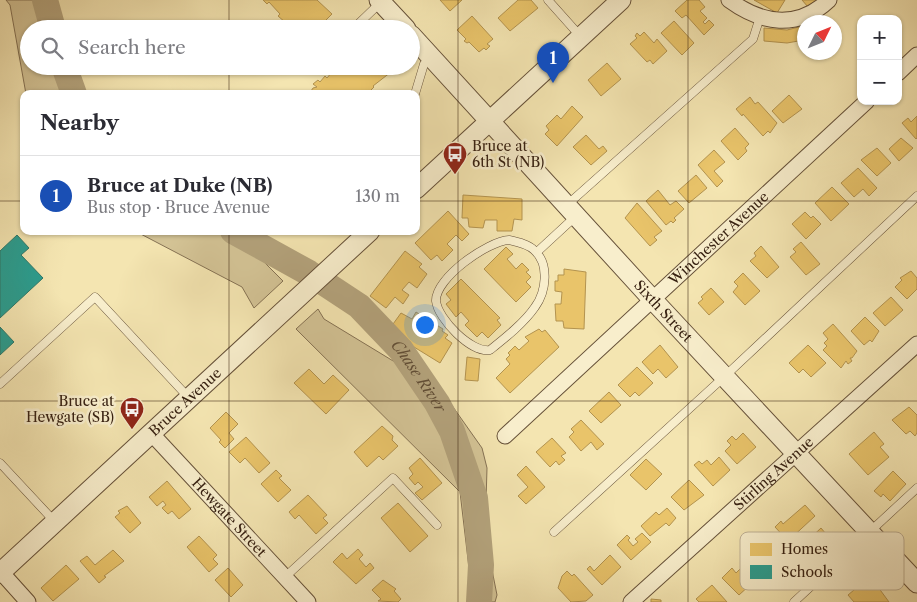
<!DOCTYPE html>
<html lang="en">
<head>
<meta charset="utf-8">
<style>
  :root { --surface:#fff; --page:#f7f7f7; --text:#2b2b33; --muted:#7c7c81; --line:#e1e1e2; --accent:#8f2418 }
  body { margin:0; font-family:"Libre Caslon Text",serif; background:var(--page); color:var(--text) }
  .controls { position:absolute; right:15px; top:15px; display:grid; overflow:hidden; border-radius:10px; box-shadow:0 1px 4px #0004 }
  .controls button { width:45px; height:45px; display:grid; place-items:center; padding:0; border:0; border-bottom:1px solid var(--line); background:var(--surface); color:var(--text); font:25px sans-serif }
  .compass { position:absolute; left:797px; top:15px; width:45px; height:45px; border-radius:50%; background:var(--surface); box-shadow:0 1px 4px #0004; rotate:47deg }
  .you { position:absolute; left:424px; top:324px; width:18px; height:18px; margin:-12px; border:4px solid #fff; border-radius:50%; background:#1a73e8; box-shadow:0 0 0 8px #1a73e833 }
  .badge { display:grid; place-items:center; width:32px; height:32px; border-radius:50%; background:var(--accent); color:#fff; font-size:16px; font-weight:700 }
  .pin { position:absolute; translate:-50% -41px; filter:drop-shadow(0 1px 2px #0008) }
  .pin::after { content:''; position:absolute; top:26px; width:18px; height:15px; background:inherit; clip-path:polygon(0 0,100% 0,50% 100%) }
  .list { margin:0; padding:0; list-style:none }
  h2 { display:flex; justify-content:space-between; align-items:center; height:65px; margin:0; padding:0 20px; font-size:21px }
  h2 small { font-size:16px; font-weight:400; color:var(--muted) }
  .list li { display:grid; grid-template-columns:32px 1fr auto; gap:15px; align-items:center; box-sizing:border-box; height:80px; padding:0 20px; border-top:1px solid var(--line) }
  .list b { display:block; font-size:19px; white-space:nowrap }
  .list p { margin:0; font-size:16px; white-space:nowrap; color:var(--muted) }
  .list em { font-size:16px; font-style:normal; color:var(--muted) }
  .icon { flex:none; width:28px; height:28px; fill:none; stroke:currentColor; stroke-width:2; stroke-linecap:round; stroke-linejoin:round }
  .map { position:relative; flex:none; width:917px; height:602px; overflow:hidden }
  .search { position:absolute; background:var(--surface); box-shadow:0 1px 4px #0004; left:20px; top:20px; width:400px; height:55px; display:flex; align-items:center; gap:12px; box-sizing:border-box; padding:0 18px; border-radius:28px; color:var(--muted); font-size:19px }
  .panel { position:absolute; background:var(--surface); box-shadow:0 1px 4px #0004; left:20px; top:90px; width:400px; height:145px; border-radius:10px }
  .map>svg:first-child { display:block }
  .green { fill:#d4c496; stroke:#857254 }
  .homes { fill:#e9c46a; stroke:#b3934f }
  .schools { fill:#2a9d8f; stroke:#2e7869 }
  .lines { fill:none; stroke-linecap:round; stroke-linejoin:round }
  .river { stroke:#b3a27b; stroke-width:26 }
  .service-casing { stroke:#665139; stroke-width:9 }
  .minor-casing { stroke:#665139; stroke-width:17 }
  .tertiary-casing { stroke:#665139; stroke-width:21 }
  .service { stroke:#f8eecc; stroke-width:8 }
  .minor { stroke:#f8eecc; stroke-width:15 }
  .tertiary { stroke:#f8eecc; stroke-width:19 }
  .grid { fill:none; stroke:#362011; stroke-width:1; stroke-opacity:0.55 }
  .labels { text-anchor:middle; stroke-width:5; stroke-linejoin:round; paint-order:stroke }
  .poi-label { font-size:14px; fill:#362011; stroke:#f8eecc; text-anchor:start }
  .street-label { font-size:14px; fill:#362011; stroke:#f8eecc }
  .water-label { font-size:15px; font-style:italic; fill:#624e36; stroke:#f8eecc }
  .key { fill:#f8eecc; stroke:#beb094; stroke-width:1 }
  .key-label { font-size:14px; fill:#362011 }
</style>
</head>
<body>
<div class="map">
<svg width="917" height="602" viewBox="0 0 917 602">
  <rect width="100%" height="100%" fill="#f4e5b1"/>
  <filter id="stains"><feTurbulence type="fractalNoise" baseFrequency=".004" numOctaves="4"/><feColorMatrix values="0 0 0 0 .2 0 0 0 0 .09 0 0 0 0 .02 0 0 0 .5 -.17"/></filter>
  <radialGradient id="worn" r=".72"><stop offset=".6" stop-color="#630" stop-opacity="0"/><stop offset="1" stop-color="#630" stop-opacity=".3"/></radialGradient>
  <path class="green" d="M6 0H51L59 29H29V66H71L77 94H26L10 5Z
    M135 231H227L254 252 283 281 254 308 242 287Z
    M318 309 324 319 441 390 482 448 487 468 485 535 497 595 495 602H473L460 492 296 329Z"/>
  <path class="homes" d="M263 0H317L332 14 319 27 320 29H293L278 16 280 14 269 2 267 4Z
    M440 0H462L450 11Z
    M518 0H531L538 8 510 31 498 18Z
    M687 0H699L705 7 700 11 707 18 703 22 705 24 709 20 714 25 704 35 686 15 682 18 675 11Z
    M754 0H785L777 13Z
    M802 0H816L808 7Z
    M472 16 493 39 487 44 490 46 486 50 484 48 479 52 469 42 467 43 464 41 466 39 457 30Z
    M674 21 694 43 682 55 661 33Z
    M799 27H804V40L787 43 764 41V28L787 30Z
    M644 32 654 43 657 39 667 51 653 64 650 60 647 62 630 44 637 38 635 36 637 33 640 36Z
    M607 63 621 79 601 96 588 80Z
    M337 66H385L391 72 373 86 374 87 367 94H309L313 88 317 87 313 84 318 80 320 82 325 76 327 78Z
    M789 95 802 109 783 123 772 111Z
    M750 97 755 104 758 102 777 123 770 133 768 131 763 136 743 114 742 116 736 109Z
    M572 106 583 117 557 146 545 134 549 130 546 126 557 115 561 119Z
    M917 116V138L916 139 902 123 908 118 911 122Z
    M735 128 749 144 745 148 747 151 738 160 721 141Z
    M586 135 599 149 603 146 607 151 591 165 573 147Z
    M901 138 913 148 899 161 889 149Z
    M877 148 891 163 877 176 861 160Z
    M714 150 725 162 714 171 723 181 717 187 698 165Z
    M858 168 877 188 869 196 863 189 854 197 841 183Z
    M696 175 707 188 689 203 678 191Z
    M832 187 849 204 831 221 815 203Z
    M658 190 670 205 676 201 684 209 674 218 676 220 673 223 671 221 666 225 646 201Z
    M463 195 522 199V220L514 219 512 231H497V220H485L483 228 469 227 468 218H462Z
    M637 203 662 231 654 237 657 240 650 246 625 218Z
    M448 211 469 234 462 241 456 235 447 244 453 250 442 261 437 255 431 260 415 243Z
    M805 212 811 218 813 216 821 224 806 239 792 224Z
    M801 242 820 264 806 275 790 257 796 252 793 249Z
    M761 246 779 267 767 278 750 261 756 256 754 253Z
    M506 247 513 254 507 259 516 269 522 263 529 270 526 272 531 277 526 282 531 287 516 302 484 269Z
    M405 251 422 264 419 267 427 274 417 288 409 282 402 290 409 295 403 304 395 297 386 308 370 296Z
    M564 269 586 272 584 329 564 328 563 321H556L555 304H561L562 292 555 291V281H558V275H564Z
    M911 271 917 278V289L907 299 895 287 902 280 900 278Z
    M743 273 760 291 745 305 733 292 738 286 734 282Z
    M461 279 500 318 497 320 501 325 488 338 482 332 477 337 465 325 469 321 461 312 456 317 446 304 451 300 446 294Z
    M711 288 724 302 709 315 698 303 703 299 701 297Z
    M891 297 903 310 885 326 873 313Z
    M416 312 424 317 421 323 432 330 435 324 443 329 442 331 448 335 445 338 452 343 440 363 388 331 401 313 412 319Z
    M865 317 879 331 872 342 870 340 864 345 851 331Z
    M833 324 857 351 852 358H850L852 361 848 364 846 361 841 368 823 350 827 346 824 343 828 339 823 333Z
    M539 329 542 332 545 330 559 347 510 393 496 378 510 364 506 359 510 355 508 353 515 346 519 350 529 341 525 337Z
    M660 345 678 367 666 378 658 369 653 374 642 362Z
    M808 345 826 363 811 377 803 369 799 373 789 363Z
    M467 357 480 359 478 381 465 380Z
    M637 367 653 383 639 396 635 392 630 397 618 385Z
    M309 369 324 384 333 375 349 390 326 414 294 383Z
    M609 392 621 405 601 423 589 411Z
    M909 407 917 415V433L915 436 910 431 906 434 892 420Z
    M226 412 238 424 229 433 234 439 225 448 219 442 221 440 210 428Z
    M581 420 604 444 597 450 591 442 581 451 569 437 574 432 571 429Z
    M382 426 393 436 392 440 398 446 383 460 379 456 367 467 354 452Z
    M874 432 884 444 880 447 889 457 868 475 849 454Z
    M743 433 756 447 737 464 725 451 731 445 727 441 732 436 736 440Z
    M246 437 270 463 259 473 245 458 240 463 229 452Z
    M552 438 566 453 561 456 565 460 559 465 556 461 550 467 536 452Z
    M719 457 730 470 713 486 694 465 699 461 702 464 707 460 711 465Z
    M420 458 442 483 422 500 415 493 423 487 418 482 415 485 409 478 413 474 409 468Z
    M646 459 662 474 646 490 630 475Z
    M526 466 545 487 526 504 518 496 528 487 517 475Z
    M276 470 282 476 279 478 291 490 278 502 261 484Z
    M893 471 906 484 890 501 883 494 881 497 874 491Z
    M689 480 704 495 684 510 671 497Z
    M167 481 191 509 179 519 172 511 168 514 162 508 166 505 163 501 157 506 149 497Z
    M308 495 327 515 323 518 328 523 316 534 299 515 295 519 289 512Z
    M398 503 428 536 410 552 381 518Z
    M805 505 815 516 788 541 775 527 781 521 783 524Z
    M127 506 141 523 130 533 115 517 120 513 118 511Z
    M667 508 676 518 669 526 666 523 650 536 641 526 656 512 659 515Z
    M821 528 826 534 824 536 837 549 830 556 828 553 821 560 805 543Z
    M642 533 651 542 631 560 617 545 627 535 630 538 628 540 633 546 638 542 635 539Z
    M199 536 217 555 213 559 218 564 209 572 187 547Z
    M358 549 363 555 359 559 366 567 370 563 374 568 356 584 333 562 342 553 347 559Z
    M113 550 124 561 104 576 106 577 99 583 80 561 87 556 95 565Z
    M610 555 621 567 602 585 587 569 590 566 594 571Z
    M749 560 762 574 739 595 722 578 732 568 736 573Z
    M66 565 79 579 53 601 41 588Z
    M228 568 243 585 231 597 215 580Z
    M567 571 572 576 574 574 593 595 586 601 571 602 558 588 562 576Z
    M383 580 396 589 394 591 401 599 398 602 378 601 381 599 372 590Z
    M866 580 872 586 874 584 878 587 889 602H854L848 595Z
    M712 585 727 602H699L696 599Z
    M651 599 661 600V602H651Z"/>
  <path class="schools" d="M17 235 29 248 21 255 43 278 0 318V251Z
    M0 327 14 342 0 355Z"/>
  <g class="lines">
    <g class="river">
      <path d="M45 0 53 29"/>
      <path d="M64 66 74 94"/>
      <path id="s1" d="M233 231 309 273 359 306 401 350 437 403 452 431 475 498 481 565 479 602"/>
    </g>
    <defs>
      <path id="service" d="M548 0 581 37
        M353 29 381 2
        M415 94 424 64 431 57
        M567 205 753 39 760 17
        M509 240C518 242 528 244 534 250 550 264 546 292 535 307 524 323 505 338 490 350 471 353 438 319 436 301 435 278 488 241 509 240Z
        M537 252 576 216
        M0 384 95 297 189 398
        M0 463 55 522
        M554 532 724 377 917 196
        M285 577 393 478 437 525
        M794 602 917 488"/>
      <g id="minor">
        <path d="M729 0C762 24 797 30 829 0"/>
        <path d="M898 73 917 55"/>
        <path id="s2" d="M151 433 308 602"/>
        <path id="s3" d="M505 436 867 101"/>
        <path d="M1 572 28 602"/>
        <path id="s4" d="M631 602 917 344"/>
      </g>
      <g id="tertiary">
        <path d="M379 0 406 29"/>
        <path id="s5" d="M411 35 652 299 917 583"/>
        <path d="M416 189 621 0"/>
        <path id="s6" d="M0 573 370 231"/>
      </g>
    </defs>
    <use href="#service" class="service-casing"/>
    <use href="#minor" class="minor-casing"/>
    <use href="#tertiary" class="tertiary-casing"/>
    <use href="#service" class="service"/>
    <use href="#minor" class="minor"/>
    <use href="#tertiary" class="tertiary"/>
  </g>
  <path class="grid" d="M229 0V29M458 0V602M688 0V602M229 66V94M0 201H24M416 201H917M229 231V602M0 401H917"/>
  <defs>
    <symbol id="bus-pin" viewBox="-11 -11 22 30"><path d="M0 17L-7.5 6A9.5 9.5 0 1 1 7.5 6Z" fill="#8f2418" stroke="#f8eecc"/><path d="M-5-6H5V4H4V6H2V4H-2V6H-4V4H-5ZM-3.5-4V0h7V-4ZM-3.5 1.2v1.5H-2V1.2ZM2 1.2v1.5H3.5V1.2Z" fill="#fff"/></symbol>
  </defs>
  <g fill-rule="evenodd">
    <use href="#bus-pin" x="441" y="140" width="28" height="38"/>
    <use href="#bus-pin" x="118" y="395" width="28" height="38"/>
  </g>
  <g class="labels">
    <g class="poi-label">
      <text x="472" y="151">Bruce at<tspan x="472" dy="16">6th St (NB)</tspan></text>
      <text x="114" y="406" text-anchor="end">Bruce at<tspan x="114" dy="16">Hewgate (SB)</tspan></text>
    </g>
    <g class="street-label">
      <text dy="5" stroke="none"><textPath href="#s3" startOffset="291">Winchester Avenue</textPath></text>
      <text dy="5" stroke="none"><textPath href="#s5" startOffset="374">Sixth Street</textPath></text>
      <text dy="5" stroke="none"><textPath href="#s6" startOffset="252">Bruce Avenue</textPath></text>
      <text dy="5" stroke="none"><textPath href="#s4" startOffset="192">Stirling Avenue</textPath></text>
      <text dy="5" stroke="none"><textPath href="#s2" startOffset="115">Hewgate Street</textPath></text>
    </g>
    <g class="water-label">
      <text dy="5" stroke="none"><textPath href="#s1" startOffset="239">Chase River</textPath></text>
    </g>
  </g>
  <rect x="740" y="532" width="164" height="58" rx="8" class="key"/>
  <rect x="750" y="543" width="22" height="13" fill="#e9c46a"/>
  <rect x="750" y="565" width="22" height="14" fill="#2a9d8f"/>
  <g class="key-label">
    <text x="781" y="554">Homes</text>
    <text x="781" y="577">Schools</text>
  </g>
  <rect width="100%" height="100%" filter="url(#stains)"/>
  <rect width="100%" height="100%" fill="url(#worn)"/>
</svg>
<div class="controls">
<button>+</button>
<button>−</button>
</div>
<svg class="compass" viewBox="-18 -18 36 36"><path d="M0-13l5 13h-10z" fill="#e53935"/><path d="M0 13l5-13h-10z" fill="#7c7c81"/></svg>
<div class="you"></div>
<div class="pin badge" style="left:553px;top:83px;background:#1a4fb4">1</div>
<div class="search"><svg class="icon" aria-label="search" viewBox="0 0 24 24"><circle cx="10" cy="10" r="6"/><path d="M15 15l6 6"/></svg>Search here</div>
<section class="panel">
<h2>Nearby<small></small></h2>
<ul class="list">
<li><span class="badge" style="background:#1a4fb4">1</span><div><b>Bruce at Duke (NB)</b><p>Bus stop · Bruce Avenue</p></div><em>130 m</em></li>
</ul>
</section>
</div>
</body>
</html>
